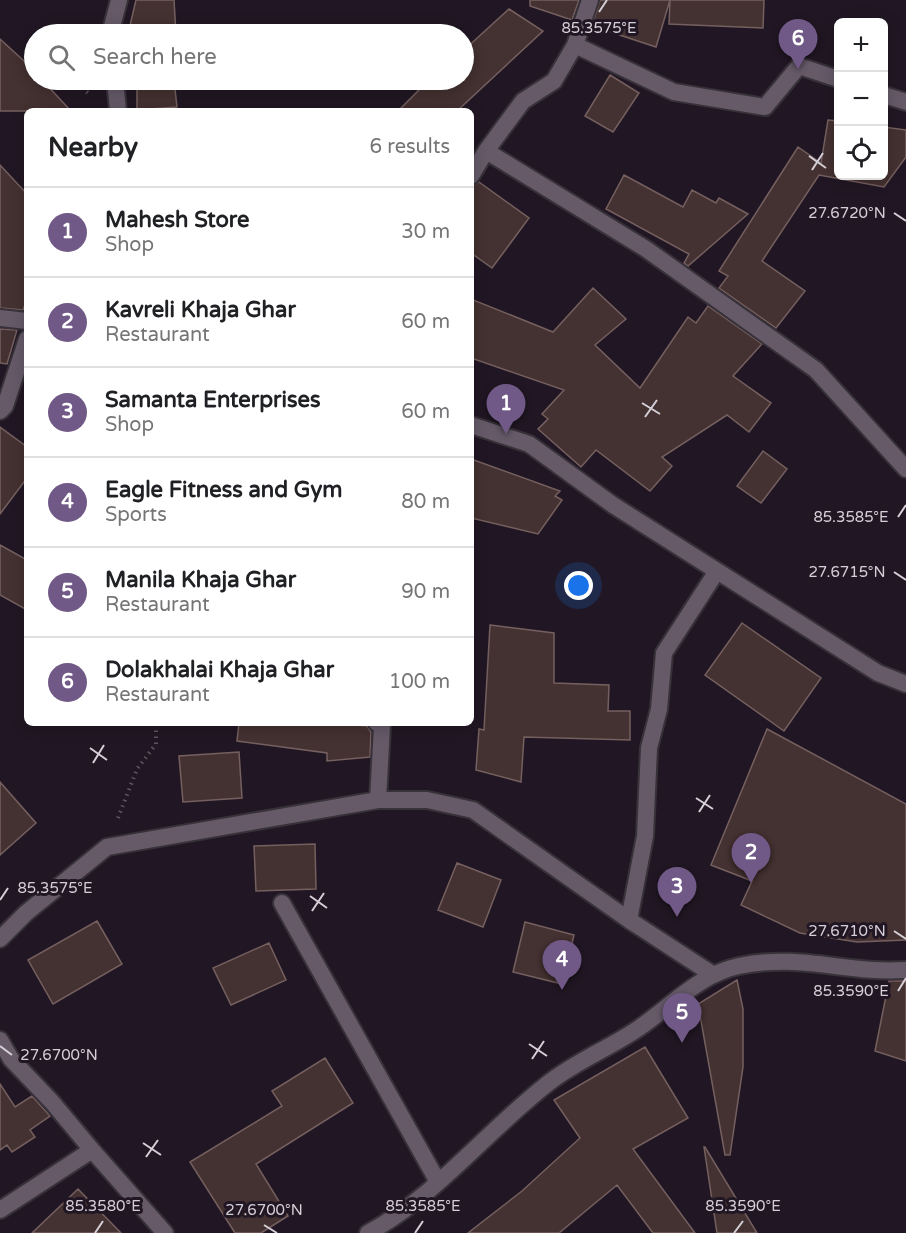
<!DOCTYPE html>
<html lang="en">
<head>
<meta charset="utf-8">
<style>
  :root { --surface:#fff; --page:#f2f2f2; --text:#202124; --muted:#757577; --line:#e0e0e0; --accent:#705986 }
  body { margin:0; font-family:"Varela Round",sans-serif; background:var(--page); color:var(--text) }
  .controls { position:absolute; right:18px; top:18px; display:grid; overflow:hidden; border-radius:9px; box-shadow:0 3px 15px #0003 }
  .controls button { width:54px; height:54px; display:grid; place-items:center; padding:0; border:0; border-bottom:2px solid var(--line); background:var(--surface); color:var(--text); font:30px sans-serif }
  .you { position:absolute; left:579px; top:586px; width:21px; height:21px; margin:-15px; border:4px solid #fff; border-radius:50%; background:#1a73e8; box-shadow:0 0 0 9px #1a73e833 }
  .badge { display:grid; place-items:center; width:39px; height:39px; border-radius:50%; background:var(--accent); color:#fff; font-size:20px; font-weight:700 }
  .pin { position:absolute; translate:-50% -50px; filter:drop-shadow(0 2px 3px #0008) }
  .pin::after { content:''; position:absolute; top:32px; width:21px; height:18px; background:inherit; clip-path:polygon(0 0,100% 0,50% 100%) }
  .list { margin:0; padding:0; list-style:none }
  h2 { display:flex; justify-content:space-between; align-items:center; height:78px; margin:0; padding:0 24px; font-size:26px }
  h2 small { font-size:20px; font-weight:400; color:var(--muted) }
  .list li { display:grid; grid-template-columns:39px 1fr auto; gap:18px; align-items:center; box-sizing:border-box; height:90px; padding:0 24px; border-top:2px solid var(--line) }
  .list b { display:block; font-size:22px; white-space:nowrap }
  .list p { margin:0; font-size:20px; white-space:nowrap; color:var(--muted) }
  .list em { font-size:20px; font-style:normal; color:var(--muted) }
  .icon { flex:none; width:33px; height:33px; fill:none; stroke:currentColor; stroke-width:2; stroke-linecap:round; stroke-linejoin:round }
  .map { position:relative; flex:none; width:906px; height:1233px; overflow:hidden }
  .search { position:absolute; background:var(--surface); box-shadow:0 3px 15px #0003; left:24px; top:24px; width:450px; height:66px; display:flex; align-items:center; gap:15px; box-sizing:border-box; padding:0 21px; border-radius:33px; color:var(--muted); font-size:22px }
  .panel { position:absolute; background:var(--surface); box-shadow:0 3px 15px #0003; left:24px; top:108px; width:450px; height:618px; border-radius:9px }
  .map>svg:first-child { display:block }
  .building { fill:#443131; stroke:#75605f; stroke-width:1.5 }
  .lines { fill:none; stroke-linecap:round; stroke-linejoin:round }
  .minor-casing { stroke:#373139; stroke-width:20 }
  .path { stroke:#5d5560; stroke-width:4; stroke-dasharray:1.5 4.5; stroke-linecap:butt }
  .minor { stroke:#665a69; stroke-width:16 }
  .ticks { fill:none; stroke:#d5cfd7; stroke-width:2 }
  .ticks-label { font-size:15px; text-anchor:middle; fill:#d5cfd7; stroke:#211724; stroke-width:6; stroke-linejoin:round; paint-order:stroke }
</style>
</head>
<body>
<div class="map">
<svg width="906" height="1233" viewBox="0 0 906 1233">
  <rect width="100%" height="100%" fill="#211724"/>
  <path class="building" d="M136 0H174L176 34H128Z
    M530 0H579L572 20 530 6Z
    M600 0H764L763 28 669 24 670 0 656 47 592 26Z
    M509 9 543 31 457 111H398L429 80H464V50Z
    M0 39 34 70V80H46L44 82 71 111H0Z
    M610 75 639 93 613 132 585 116Z
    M137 80H174L177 107 137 110Z
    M828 120 838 121V176H884V127L906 130V157L884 187 819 175 762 261 805 291 776 328 719 288 728 276 719 271 798 147 821 163Z
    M0 165 27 194V299L23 310 0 308Z
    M624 175 683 207 692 190 716 203 719 198 748 214 688 266 684 263 689 254 606 209Z
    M479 182 529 218 492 268 471 253V186Z
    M593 288 626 319 595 345 640 388 688 317 696 323 708 306 762 344 733 376 771 403 749 432 727 415 662 457 672 466 650 491 596 450 581 467 538 429 548 419 542 414 564 390 471 358V299L553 332Z
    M0 329 17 330 7 364 0 363Z
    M0 427 27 447V478L0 514Z
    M763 451 787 469 761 503 737 486Z
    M471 459 560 491 555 496 562 500 538 534 471 518Z
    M0 545 27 560V610L0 595Z
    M742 623 821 678 784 731 705 675Z
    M490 625 554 633V683L609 685 608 711H630V740L524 737 521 782 476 770 479 729 484 730Z
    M239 723H337L367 726 371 732 370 757 327 761V753L237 741Z
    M767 729 906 804V940L857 942 800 933 741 905 752 881 711 865Z
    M239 752 242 798 183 802 179 756Z
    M0 782 36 823 0 855Z
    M315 844 316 889 256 891 254 846Z
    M457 863 501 880 483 927 438 910Z
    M97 921 122 964 53 1004 28 960Z
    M525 922 574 935 562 984 513 972Z
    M269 943 286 980 231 1005 213 968Z
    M737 980 743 1009V1067L730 1155H725L698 1004Z
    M889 981H906V1061L875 1051Z
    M645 1047 688 1118 633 1149 695 1233H653L617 1185 559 1233H468L522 1191 580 1138 554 1100Z
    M325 1058 353 1103 256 1164 288 1216 261 1233H235L190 1162 282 1106 272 1091Z
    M0 1084 15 1107 32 1096 50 1116 30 1130 35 1137 12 1152 7 1145 0 1150Z
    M704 1147H705L757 1233H717Z
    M78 1189 121 1233H32Z"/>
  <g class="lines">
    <defs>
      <path id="minor" d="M590 0 575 45 674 92 765 107 799 66 838 79
        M110 34 119 0
        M115 80 118 111
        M884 95 906 102
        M486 151 646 249 816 370 906 469
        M471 176 486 151 523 101 554 81 575 45
        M0 318 27 321
        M0 411 5 406 27 339
        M471 425 529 444 613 505 717 571 664 653 659 709 649 748 645 836 629 920 712 974
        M717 571 878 673 906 684
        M377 723 382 726 378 800H427L473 810 629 920
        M282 903 438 1182
        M0 939 26 913 107 847 378 800
        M0 1040 11 1059 52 1102 92 1150
        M0 1210 92 1150 165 1233
        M368 1233C436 1196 486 1132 546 1085 574 1062 610 1048 639 1028 671 1006 700 974 739 966 800 953 847 974 906 970"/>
    </defs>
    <use href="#minor" class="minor-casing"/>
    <path class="path" d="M73 80 88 93
      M118 818 137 769 156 744V723"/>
    <use href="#minor" class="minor"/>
  </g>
  <path class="ticks" d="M599 12 607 0M809 156 826 168M812 170 823 153M894 213 906 221M642 403 660 414M645 417 657 400M898 517 906 505M894 572 906 580M90 748 107 760M93 763 104 745M696 798 713 809M699 812 710 795M310 896 327 908M0 900 8 888M312 911 324 893M894 931 906 939M898 991 906 978M529 1044 547 1056M0 1046 12 1055M532 1059 544 1041M143 1143 161 1155M146 1157 158 1140M264 1225 277 1233M95 1233 103 1221M415 1233 423 1221M734 1233 743 1221"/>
  <g class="ticks-label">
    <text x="599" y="33">85.3575°E</text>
    <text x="847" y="218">27.6720°N</text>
    <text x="851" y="522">85.3585°E</text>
    <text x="847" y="577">27.6715°N</text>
    <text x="55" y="893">85.3575°E</text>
    <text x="847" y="936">27.6710°N</text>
    <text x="851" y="996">85.3590°E</text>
    <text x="59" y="1060">27.6700°N</text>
    <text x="103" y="1211">85.3580°E</text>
    <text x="423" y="1211">85.3585°E</text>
    <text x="743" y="1211">85.3590°E</text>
    <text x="264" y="1215">27.6700°N</text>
  </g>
</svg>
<div class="controls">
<button>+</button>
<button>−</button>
<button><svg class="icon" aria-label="locate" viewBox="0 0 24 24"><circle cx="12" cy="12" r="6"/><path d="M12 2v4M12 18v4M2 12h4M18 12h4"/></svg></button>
</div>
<div class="you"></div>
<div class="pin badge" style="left:506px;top:434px">1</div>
<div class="pin badge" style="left:751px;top:883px">2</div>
<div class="pin badge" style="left:677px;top:917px">3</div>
<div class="pin badge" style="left:562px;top:990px">4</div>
<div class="pin badge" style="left:682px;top:1043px">5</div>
<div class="pin badge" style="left:798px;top:69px">6</div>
<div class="search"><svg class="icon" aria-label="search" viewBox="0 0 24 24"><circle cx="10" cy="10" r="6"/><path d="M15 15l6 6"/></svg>Search here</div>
<section class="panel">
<h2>Nearby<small>6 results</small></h2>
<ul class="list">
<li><span class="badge">1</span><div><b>Mahesh Store</b><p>Shop</p></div><em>30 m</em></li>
<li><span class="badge">2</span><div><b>Kavreli Khaja Ghar</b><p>Restaurant</p></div><em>60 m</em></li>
<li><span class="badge">3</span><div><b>Samanta Enterprises</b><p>Shop</p></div><em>60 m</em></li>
<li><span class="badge">4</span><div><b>Eagle Fitness and Gym</b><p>Sports</p></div><em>80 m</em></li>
<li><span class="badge">5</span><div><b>Manila Khaja Ghar</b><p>Restaurant</p></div><em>90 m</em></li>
<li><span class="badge">6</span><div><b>Dolakhalai Khaja Ghar</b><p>Restaurant</p></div><em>100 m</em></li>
</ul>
</section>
</div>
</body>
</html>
